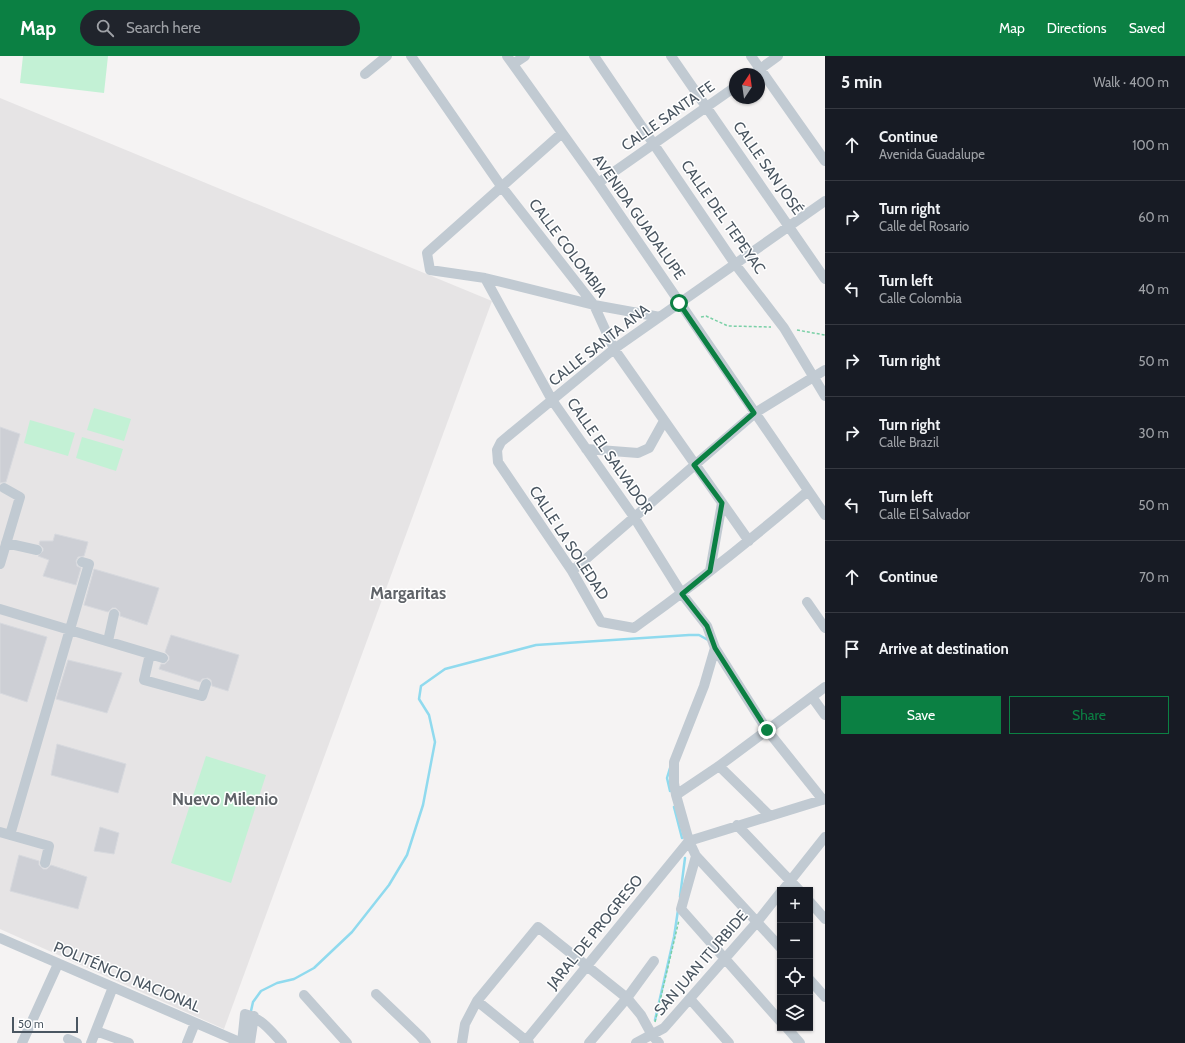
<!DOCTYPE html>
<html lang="en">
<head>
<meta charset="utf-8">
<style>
  :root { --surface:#171b24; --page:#20242c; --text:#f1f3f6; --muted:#9ea1a6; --line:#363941; --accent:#0b8043 }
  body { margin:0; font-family:Cabin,sans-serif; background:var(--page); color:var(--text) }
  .controls { position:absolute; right:12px; bottom:12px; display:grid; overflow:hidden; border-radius:0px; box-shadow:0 1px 3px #0004 }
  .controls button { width:36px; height:36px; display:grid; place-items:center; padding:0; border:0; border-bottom:1px solid var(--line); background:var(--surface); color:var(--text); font:20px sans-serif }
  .compass { position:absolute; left:729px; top:12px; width:36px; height:36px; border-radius:50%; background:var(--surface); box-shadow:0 1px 3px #0004; rotate:13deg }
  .scale { position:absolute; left:12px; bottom:10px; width:66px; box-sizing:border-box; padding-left:4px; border:2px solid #4a5661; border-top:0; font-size:11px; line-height:14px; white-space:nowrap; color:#4a5661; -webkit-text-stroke:3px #fff; paint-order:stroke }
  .stop { position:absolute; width:12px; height:12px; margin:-9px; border:3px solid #0b8043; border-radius:50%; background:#fff }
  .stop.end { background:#0b8043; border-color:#fff; box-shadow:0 1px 4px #0008 }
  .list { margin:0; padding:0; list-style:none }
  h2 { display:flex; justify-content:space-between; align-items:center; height:52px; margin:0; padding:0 16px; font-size:17px }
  h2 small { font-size:13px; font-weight:400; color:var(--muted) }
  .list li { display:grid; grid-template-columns:26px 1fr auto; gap:12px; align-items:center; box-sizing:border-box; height:72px; padding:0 16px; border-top:1px solid var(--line) }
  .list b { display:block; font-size:15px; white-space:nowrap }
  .list p { margin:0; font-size:13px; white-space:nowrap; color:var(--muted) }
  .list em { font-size:13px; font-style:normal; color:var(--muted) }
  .actions { display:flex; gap:8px; padding:12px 16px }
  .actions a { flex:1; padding:9px 0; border:1px solid var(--accent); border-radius:0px; text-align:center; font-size:14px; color:var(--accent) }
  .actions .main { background:var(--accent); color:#fff }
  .icon { flex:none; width:22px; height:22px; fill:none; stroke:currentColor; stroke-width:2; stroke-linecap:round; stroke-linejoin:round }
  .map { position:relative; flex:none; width:825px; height:987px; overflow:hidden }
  header { display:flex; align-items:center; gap:24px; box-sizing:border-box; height:56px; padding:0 20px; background:var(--accent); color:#fff }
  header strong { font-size:19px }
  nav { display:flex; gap:22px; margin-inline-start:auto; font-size:14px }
  .search { width:280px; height:36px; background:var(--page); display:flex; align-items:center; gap:10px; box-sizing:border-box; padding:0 14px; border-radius:22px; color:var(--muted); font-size:15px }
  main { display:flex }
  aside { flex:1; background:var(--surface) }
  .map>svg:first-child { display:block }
  .education { fill:#e6e4e5 }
  .green { fill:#c3f1d5 }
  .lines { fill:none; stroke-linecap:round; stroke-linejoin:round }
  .stream { stroke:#90daee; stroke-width:2.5 }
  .building { fill:#cdcfd5; stroke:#d7d9de }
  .path { stroke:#7ad0a6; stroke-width:1.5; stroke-dasharray:3 2; stroke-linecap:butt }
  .minor { stroke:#c1cad2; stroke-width:10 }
  .route { stroke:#0b8043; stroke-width:5 }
  .labels { text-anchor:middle; stroke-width:3; stroke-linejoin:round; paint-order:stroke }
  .street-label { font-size:15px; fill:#4a5661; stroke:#fff }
  .quarter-label { font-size:17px; font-weight:bold; fill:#5f6368; stroke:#fff }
</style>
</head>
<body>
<header>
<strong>Map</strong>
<div class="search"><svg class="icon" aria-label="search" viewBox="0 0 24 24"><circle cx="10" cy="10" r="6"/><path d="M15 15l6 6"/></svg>Search here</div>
<nav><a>Map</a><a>Directions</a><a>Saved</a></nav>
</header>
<main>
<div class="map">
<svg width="825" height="987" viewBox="0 0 825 987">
  <rect width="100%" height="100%" fill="#f5f3f3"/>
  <path class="education" d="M0 42 492 245 224 973 0 873Z"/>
  <path class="green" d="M23 0H108L104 37 20 27Z
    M94 352 131 363 124 385 87 374Z
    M30 364 75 377 68 400 24 387Z
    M82 381 123 393 116 415 76 402Z
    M206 700 266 719 231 827 171 807Z"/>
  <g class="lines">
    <path class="stream" d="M670 712 667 722 670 735
      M674 751 682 782
      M680 841 685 802
      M251 955 253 946 261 935 277 927 294 923 314 912 352 876 389 829 407 799 423 749 435 686 429 659 419 643 421 630 445 613 536 589 689 579H699L708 584
      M655 964 674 881 678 854"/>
  </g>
  <path class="building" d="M0 371 20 378 6 426 0 427Z
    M55 478 88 486 84 500 78 501 76 505 77 510 81 512 76 529 43 520 49 504 38 500 43 495V492L39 488 40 485H53Z
    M94 513 159 532 147 569 120 560V556L116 552H112L108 556 84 549Z
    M0 567 47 581 27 646 0 637Z
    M171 579 239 599 228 635 212 630 211 624 208 622 202 623 200 626 159 613 161 608H165L169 604V600L165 596Z
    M68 604 122 617 107 657 56 643Z
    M57 688 126 708 118 737 51 719Z
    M100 771 119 777 114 798 94 795Z
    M19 799 39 805V809L43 813H47L51 809 87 821 78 853 10 835Z"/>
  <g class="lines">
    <path class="path" d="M701 261 706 260 728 270 771 271
      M797 274 825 279
      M655 966 679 864"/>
    <path class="minor" d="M411 0 501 130 594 249 614 293 749 485
      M507 0 598 127 825 459
      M594 0 735 208 784 272 825 340
      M671 0 825 223
      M751 0 825 105
      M513 8 525 0
      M365 18 387 0
      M753 18 778 0
      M562 77 427 197 430 214 485 222 594 249 660 261
      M598 127 735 31
      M485 222 552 344 634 461 682 538 707 570 715 592 767 674 823 744
      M586 393 638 397 649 392 664 365
      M808 435C752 483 694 529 634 572L601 566 572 515 498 406 497 394 501 386 614 293 825 145
      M6 487 37 494
      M0 508 20 441 4 432
      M572 515 755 357 825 314
      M710 515 722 447
      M807 546 825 572
      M0 553 163 602
      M108 585 114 558
      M715 592 704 630 674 706V727L676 739 689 785 696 800 780 891
      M150 598 144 624 202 640 206 628
      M812 641 825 659
      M719 710 769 759
      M676 739 719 710 825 631
      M737 769 799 834
      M0 776 49 790 45 807
      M10 779 89 508 82 506
      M689 785 825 743
      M696 800 681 853 780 965
      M783 834 825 781
      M810 846 825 863
      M0 882 242 987
      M810 924 825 941
      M376 938 420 980 426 987
      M304 939 347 987
      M690 943 729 987
      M477 945 529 987
      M787 972 800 987
      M96 975 129 987
      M68 983 77 987
      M22 987 58 908
      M91 987 113 931
      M187 987 195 967
      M242 987 245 958C261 962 271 975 282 987
      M250 987 254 960
      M462 987 465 968 477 945 538 871 627 942 641 959 652 979 659 987
      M524 987 689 785
      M589 987 627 942 654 905
      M636 987 664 972 757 866 780 837"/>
  </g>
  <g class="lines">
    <path class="route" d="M679 247 754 357 694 409 722 447 710 515 682 538 707 570 715 592 767 674"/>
  </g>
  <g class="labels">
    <g class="street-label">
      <text transform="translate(668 60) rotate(-35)" y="5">CALLE SANTA FE</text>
      <text transform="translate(768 112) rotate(55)" y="5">CALLE SAN JOSÉ</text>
      <text transform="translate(639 161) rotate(55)" y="5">AVENIDA GUADALUPE</text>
      <text transform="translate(723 161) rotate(55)" y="5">CALLE DEL TEPEYAC</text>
      <text transform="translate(568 192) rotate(53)" y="5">CALLE COLOMBIA</text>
      <text transform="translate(599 289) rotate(-38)" y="5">CALLE SANTA ANA</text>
      <text transform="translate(610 400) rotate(55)" y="5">CALLE EL SALVADOR</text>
      <text transform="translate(569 487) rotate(57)" y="5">CALLE LA SOLEDAD</text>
      <text transform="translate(595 876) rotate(-51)" y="5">JARAL DE PROGRESO</text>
      <text transform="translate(701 907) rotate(-49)" y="5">SAN JUAN ITURBIDE</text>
      <text transform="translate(127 921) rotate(23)" y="5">POLITÉNCIO NACIONAL</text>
    </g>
    <g class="quarter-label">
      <text x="408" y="543">Margaritas</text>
      <text x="225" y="749">Nuevo Milenio</text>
    </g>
  </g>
</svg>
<div class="controls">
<button>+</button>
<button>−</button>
<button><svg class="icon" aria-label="locate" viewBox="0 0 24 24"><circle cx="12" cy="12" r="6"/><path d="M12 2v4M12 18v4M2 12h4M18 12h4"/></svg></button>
<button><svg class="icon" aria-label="layers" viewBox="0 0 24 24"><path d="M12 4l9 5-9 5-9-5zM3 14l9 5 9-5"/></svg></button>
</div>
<svg class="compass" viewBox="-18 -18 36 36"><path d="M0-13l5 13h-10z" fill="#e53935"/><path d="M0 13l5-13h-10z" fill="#9ea1a6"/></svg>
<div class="scale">50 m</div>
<div class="stop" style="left:679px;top:247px"></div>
<div class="stop end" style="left:767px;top:674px"></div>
</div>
<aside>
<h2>5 min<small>Walk · 400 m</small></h2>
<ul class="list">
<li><svg class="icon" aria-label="ahead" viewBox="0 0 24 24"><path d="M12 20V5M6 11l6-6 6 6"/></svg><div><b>Continue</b><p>Avenida Guadalupe</p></div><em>100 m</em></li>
<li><svg class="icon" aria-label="right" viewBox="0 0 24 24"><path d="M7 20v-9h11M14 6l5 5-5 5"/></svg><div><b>Turn right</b><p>Calle del Rosario</p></div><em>60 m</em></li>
<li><svg class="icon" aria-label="left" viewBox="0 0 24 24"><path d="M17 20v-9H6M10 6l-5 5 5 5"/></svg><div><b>Turn left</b><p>Calle Colombia</p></div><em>40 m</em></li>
<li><svg class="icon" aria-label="right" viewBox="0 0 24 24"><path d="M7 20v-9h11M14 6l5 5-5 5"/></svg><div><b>Turn right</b></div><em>50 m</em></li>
<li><svg class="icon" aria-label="right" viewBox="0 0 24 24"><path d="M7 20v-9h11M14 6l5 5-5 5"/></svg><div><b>Turn right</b><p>Calle Brazil</p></div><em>30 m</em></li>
<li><svg class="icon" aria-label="left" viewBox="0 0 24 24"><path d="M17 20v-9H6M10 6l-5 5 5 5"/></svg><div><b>Turn left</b><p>Calle El Salvador</p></div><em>50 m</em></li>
<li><svg class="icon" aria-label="ahead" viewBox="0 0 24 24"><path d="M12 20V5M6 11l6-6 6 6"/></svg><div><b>Continue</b></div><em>70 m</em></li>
<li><svg class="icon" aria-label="arrive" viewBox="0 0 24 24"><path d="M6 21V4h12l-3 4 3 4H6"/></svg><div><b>Arrive at destination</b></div></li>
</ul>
<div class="actions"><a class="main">Save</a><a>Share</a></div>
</aside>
</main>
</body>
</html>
